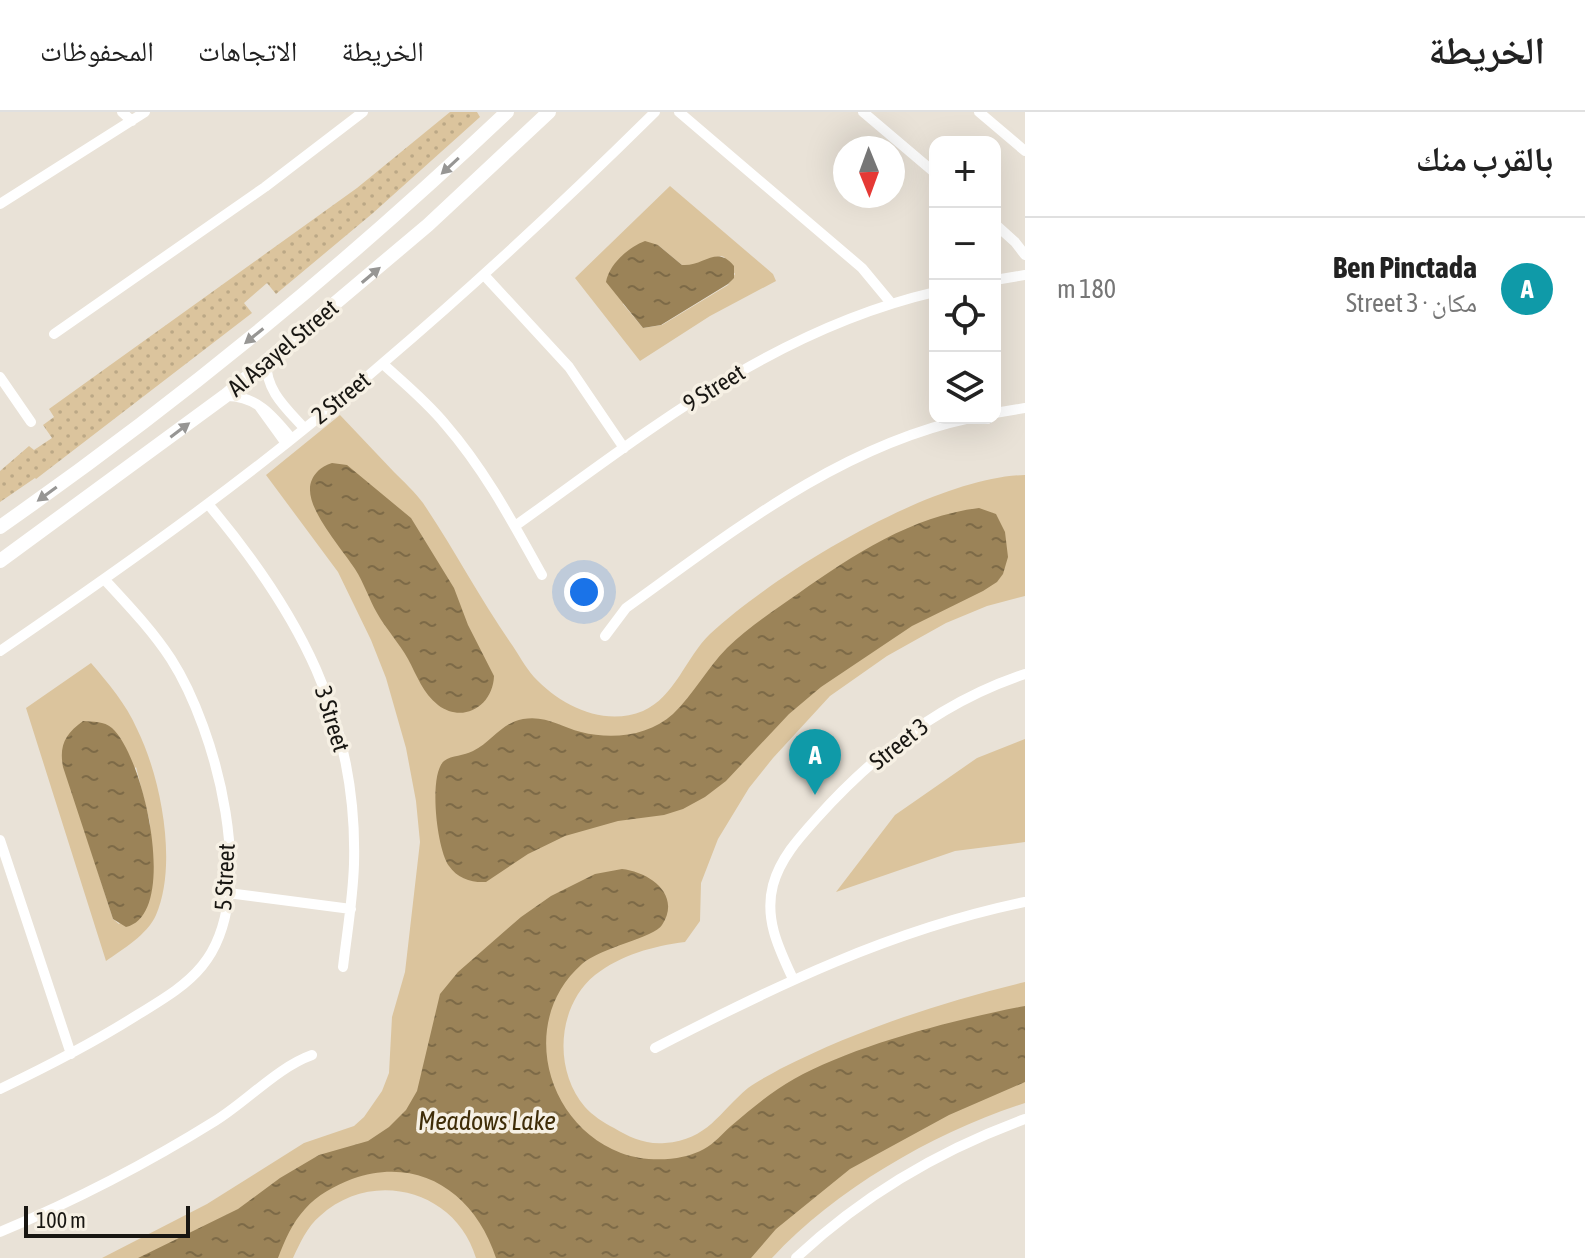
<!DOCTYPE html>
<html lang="ar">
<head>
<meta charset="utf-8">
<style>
  :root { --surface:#fff; --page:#f2f2f2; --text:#222; --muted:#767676; --line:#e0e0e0; --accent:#6b48c1 }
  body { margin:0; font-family:"Asap Condensed","Noto Naskh Arabic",sans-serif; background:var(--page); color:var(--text); direction:rtl }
  .controls { position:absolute; right:24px; top:24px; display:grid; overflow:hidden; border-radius:16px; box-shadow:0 8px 32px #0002 }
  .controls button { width:72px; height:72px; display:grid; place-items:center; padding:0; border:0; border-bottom:2px solid var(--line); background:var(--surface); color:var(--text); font:40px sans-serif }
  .compass { position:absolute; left:833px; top:24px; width:72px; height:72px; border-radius:50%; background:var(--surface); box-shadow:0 8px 32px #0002; rotate:179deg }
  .scale { position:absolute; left:24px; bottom:20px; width:166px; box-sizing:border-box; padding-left:8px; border:4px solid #181612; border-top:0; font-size:22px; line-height:28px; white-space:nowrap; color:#181612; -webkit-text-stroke:6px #f6f0e4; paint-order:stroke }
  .you { position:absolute; left:584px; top:480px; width:28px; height:28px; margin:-20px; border:6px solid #fff; border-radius:50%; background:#1a73e8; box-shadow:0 0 0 12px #1a73e833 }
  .badge { display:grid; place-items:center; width:52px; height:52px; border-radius:50%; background:var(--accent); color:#fff; font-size:26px; font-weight:700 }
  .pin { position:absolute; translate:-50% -66px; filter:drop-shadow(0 2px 4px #0008) }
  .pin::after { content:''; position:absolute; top:42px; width:28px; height:24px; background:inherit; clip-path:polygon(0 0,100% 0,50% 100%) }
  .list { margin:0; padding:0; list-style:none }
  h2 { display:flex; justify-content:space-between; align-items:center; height:104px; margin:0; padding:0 32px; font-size:34px }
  h2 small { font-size:26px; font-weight:400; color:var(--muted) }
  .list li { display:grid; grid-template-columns:52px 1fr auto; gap:24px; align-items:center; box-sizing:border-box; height:144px; padding:0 32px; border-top:2px solid var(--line) }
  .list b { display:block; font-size:30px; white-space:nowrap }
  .list p { margin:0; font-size:26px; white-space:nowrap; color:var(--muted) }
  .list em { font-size:26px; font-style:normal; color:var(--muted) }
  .icon { flex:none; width:44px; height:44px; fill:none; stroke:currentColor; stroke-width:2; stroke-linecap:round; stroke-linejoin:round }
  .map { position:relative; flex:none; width:1025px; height:1146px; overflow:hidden; direction:ltr }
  header { display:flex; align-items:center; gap:48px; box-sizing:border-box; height:112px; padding:0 40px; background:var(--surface); border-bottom:2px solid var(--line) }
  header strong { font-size:38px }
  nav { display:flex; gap:44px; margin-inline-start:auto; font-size:28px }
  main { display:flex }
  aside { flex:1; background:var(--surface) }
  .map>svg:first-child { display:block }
  .grass { fill:url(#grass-dots) }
  .green { fill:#dbc49d; fill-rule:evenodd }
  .water { fill:url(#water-ripples) }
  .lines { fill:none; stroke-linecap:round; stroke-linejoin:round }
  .minor { stroke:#fff; stroke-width:10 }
  .secondary { stroke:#fff; stroke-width:14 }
  .oneway { fill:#979694 }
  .labels { text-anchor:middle; stroke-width:7; stroke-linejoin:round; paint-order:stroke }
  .street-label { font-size:24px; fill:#181612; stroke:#f6f0e4 }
  .water-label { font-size:26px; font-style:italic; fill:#3f2d08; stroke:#f6f0e4 }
</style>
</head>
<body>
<header>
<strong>الخريطة</strong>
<nav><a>الخريطة</a><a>الاتجاهات</a><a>المحفوظات</a></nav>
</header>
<main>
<aside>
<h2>بالقرب منك<small></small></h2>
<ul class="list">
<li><span class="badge" style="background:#0f9aa8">A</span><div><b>Ben Pinctada</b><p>مكان · Street 3</p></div><em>180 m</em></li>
</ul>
</aside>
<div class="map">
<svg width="1025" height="1146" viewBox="0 0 1025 1146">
  <defs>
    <pattern id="grass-dots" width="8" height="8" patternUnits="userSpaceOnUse" patternTransform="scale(2)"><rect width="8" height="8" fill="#dbc49d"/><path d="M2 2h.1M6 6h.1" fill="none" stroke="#bba886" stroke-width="1.8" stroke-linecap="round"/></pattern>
    <pattern id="water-ripples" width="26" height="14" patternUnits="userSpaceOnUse" patternTransform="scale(2)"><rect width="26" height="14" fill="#9b8358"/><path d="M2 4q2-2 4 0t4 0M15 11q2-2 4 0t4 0" fill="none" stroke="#7d6a47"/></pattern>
  </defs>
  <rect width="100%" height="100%" fill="#e9e2d7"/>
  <path class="grass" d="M450 0H477L480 5 373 101 276 182 267 171 244 191 252 201 36 367 35 366 0 390V359L29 334 34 338 52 326 43 313 54 305 49 297 357 76Z"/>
  <path class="green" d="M670 74 773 162 776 169 710 204 640 249 575 166ZM658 133 682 153H694L721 144 724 145 735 162 728 173 662 213 643 216 623 192Z
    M340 303C358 322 376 341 394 360 404 370 415 380 423 391 454 437 479 485 510 530 518 541 525 555 534 565 561 594 604 615 643 599 675 585 686 545 710 522 777 460 933 365 1025 363V484L987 494 946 511 887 544 830 584 773 646 749 676 718 727 701 771 700 809 685 830C653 834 621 843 595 863 557 894 553 958 585 995 592 1003 604 1011 614 1016 629 1025 646 1033 665 1031 708 1028 719 1000 748 976 757 969 770 963 780 957 857 918 941 890 1025 870V991C935 1020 837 1076 772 1146H476C456 1078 372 1056 320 1104 307 1115 300 1131 293 1146H102L207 1092 304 1031 354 1014 364 1005 382 979 389 961 392 905 405 860 420 730 416 689 406 636 386 566 371 528 338 460 266 363Z
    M91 551C109 572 126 592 137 617 161 665 178 753 156 803 147 823 123 837 106 849L26 596ZM136 655 150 711 151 776 119 812 113 807 81 707Z
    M1025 627V730L955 739 836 780 895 703 977 646Z"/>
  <path class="water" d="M645 129 658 133 682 153C703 155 717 132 734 154V166L728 172 661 213 643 216 606 170C609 152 629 135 645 129Z
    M332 351 347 353 411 406 454 476 468 513 494 564C493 594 463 612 438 593 423 581 417 564 408 547 399 531 386 517 377 501 369 487 364 471 355 457 342 437 309 400 310 377 310 364 321 354 332 351Z
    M979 396 996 402 1005 420 1008 445 1003 462 997 470 983 479 912 514 821 575 789 602 726 669 705 685 683 697 664 703 618 709 565 724 528 742 486 770C472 771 457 766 449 754 437 738 428 663 444 649 452 643 464 644 473 639 492 630 501 611 523 607 546 603 561 615 581 620 612 628 649 624 673 602 694 582 707 556 727 536 748 515 775 498 799 481 853 443 912 404 979 396Z
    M83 609C93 610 104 609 112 616 144 644 180 803 126 815L113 807 63 655C59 634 65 622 83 609Z
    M622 757C649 760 682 782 662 813 655 825 600 836 582 852 518 908 545 1012 621 1041 645 1050 681 1050 704 1037 714 1032 723 1021 731 1014 752 996 771 980 794 967 854 933 957 907 1025 894V970L949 1003 850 1057 776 1117 751 1146H496C475 1081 419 1043 352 1067 334 1074 317 1083 305 1097 292 1111 285 1128 278 1146H138L238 1097 280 1066 319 1043 368 1029 389 1015 406 998 417 979 440 882 458 860 521 805 551 784 595 762Z"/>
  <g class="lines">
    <path class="minor" d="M122 0 132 9
      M679 0 862 156 891 191
      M863 0 935 61
      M979 0 1025 39
      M0 92 145 0
      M995 112 1015 130 1025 143
      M484 163 569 255 624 336
      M995 168 1025 163
      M54 222 265 75 363 0
      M266 249C266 279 285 295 304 316
      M383 252C404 271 427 290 445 312 485 358 513 411 542 463
      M0 265 31 310
      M225 284C256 283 273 304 291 326
      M259 294 285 330
      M995 301 1025 296
      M208 392C298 499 358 607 354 752 353 786 347 821 343 855
      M515 414C648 319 772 218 935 180
      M605 524 626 496C732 420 839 334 970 306
      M0 539C132 449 263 356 383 251 477 171 567 87 655 0
      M0 728 71 942
      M228 781 351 797
      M793 867C779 837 764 807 773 773 780 747 798 727 816 707 873 643 943 589 1025 562
      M655 936C773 875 893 817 1025 790
      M0 977C46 955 91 932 134 905 158 890 184 876 202 854 261 783 216 617 171 547 152 518 128 493 105 468
      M0 1120C74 1089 146 1052 215 1009 246 990 278 955 312 943
      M796 1146C862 1084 940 1038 1025 1007"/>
    <path class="secondary" d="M0 415C180 289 348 151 507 0
      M0 449 225 284 428 113 549 0"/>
  </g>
  <defs><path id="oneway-solid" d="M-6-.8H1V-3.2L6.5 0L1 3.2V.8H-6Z" transform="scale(2)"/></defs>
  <g class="oneway">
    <use href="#oneway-solid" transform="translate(450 54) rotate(137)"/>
    <use href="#oneway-solid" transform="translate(371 163) rotate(-40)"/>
    <use href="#oneway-solid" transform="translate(254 224) rotate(141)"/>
    <use href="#oneway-solid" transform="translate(180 318) rotate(-37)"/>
    <use href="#oneway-solid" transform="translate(47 382) rotate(144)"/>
  </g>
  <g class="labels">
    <g class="street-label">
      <text transform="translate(283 236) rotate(-40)" y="8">Al Asayel Street</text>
      <text transform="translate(714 276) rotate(-32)" y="8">9 Street</text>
      <text transform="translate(341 286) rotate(-39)" y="8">2 Street</text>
      <text transform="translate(332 607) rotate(73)" y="8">3 Street</text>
      <text transform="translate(899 632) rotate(-38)" y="8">Street 3</text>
      <text transform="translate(225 765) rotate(-87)" y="8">5 Street</text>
    </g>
    <g class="water-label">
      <text x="487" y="1018">Meadows Lake</text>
    </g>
  </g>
</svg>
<div class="controls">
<button>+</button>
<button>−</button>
<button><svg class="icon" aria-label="locate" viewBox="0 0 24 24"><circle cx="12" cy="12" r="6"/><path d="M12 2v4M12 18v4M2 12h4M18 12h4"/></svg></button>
<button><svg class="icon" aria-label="layers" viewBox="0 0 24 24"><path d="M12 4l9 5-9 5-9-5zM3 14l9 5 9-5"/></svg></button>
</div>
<svg class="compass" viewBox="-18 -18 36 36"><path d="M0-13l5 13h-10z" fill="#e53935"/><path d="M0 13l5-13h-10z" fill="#767676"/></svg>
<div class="scale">100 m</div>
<div class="you"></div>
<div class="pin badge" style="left:815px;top:683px;background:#0f9aa8">A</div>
</div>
</main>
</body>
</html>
